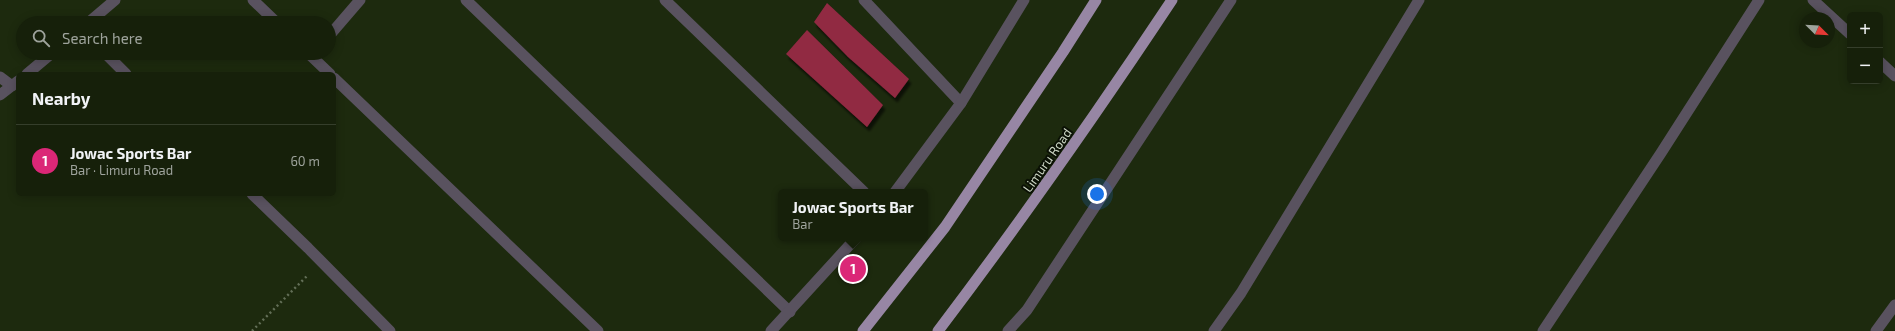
<!DOCTYPE html>
<html lang="en">
<head>
<meta charset="utf-8">
<style>
  :root { --surface:#16200a; --page:#1f2813; --text:#f1f3f6; --muted:#9ea39c; --line:#353e2b; --accent:#db2777 }
  body { margin:0; font-family:"Exo 2",sans-serif; background:var(--page); color:var(--text) }
  .controls { position:absolute; right:12px; top:12px; display:grid; overflow:hidden; border-radius:6px; box-shadow:0 2px 10px #0003 }
  .controls button { width:36px; height:36px; display:grid; place-items:center; padding:0; border:0; border-bottom:1px solid var(--line); background:var(--surface); color:var(--text); font:20px sans-serif }
  .compass { position:absolute; left:1799px; top:12px; width:36px; height:36px; border-radius:50%; background:var(--surface); box-shadow:0 2px 10px #0003; rotate:114deg }
  .you { position:absolute; left:1097px; top:194px; width:14px; height:14px; margin:-10px; border:3px solid #fff; border-radius:50%; background:#1a73e8; box-shadow:0 0 0 6px #1a73e833 }
  .badge { display:grid; place-items:center; width:26px; height:26px; border-radius:50%; background:var(--accent); color:#fff; font-size:13px; font-weight:700 }
  .pin { position:absolute; translate:-50% -50%; border:2px solid #fff; box-shadow:0 1px 4px #0006 }
  .popup { position:absolute; left:778px; top:189px; width:150px; height:52px; box-sizing:border-box; display:grid; place-content:center; border-radius:6px; background:var(--surface); filter:drop-shadow(0 1px 3px #0005); font-size:13px; white-space:nowrap; color:var(--muted) }
  .popup b { font-size:15px; color:var(--text) }
  .popup::after { content:''; position:absolute; left:50%; top:100%; margin-left:-8px; border:8px solid transparent; border-top-color:var(--surface) }
  .list { margin:0; padding:0; list-style:none }
  h2 { display:flex; justify-content:space-between; align-items:center; height:52px; margin:0; padding:0 16px; font-size:17px }
  h2 small { font-size:13px; font-weight:400; color:var(--muted) }
  .list li { display:grid; grid-template-columns:26px 1fr auto; gap:12px; align-items:center; box-sizing:border-box; height:72px; padding:0 16px; border-top:1px solid var(--line) }
  .list b { display:block; font-size:15px; white-space:nowrap }
  .list p { margin:0; font-size:13px; white-space:nowrap; color:var(--muted) }
  .list em { font-size:13px; font-style:normal; color:var(--muted) }
  .icon { flex:none; width:22px; height:22px; fill:none; stroke:currentColor; stroke-width:2; stroke-linecap:round; stroke-linejoin:round }
  .map { position:relative; flex:none; width:1895px; height:331px; overflow:hidden }
  .search { position:absolute; background:var(--surface); box-shadow:0 2px 10px #0003; left:16px; top:16px; width:320px; height:44px; display:flex; align-items:center; gap:10px; box-sizing:border-box; padding:0 14px; border-radius:22px; color:var(--muted); font-size:15px }
  .panel { position:absolute; background:var(--surface); box-shadow:0 2px 10px #0003; left:16px; top:72px; width:320px; height:124px; border-radius:6px }
  .map>svg:first-child { display:block }
  .building { fill:#912943; filter:url(#shadow) }
  .lines { fill:none; stroke-linecap:round; stroke-linejoin:round }
  .path { stroke:#626e56; stroke-width:2.5; stroke-dasharray:2 3; stroke-linecap:butt }
  .minor { stroke:#59525f; stroke-width:11 }
  .tertiary { stroke:#59525f; stroke-width:11 }
  .trunk { stroke:#9786a4; stroke-width:11 }
  .labels { text-anchor:middle; stroke-width:4; stroke-linejoin:round; paint-order:stroke }
  .street-label { font-size:13px; fill:#ccd6c4; stroke:#0b1105 }
</style>
</head>
<body>
<div class="map">
<svg width="1895" height="331" viewBox="0 0 1895 331">
  <defs>
    <filter id="shadow"><feDropShadow dx="2.5" dy="4.5" stdDeviation="1" flood-color="#0009"/></filter>
  </defs>
  <rect width="100%" height="100%" fill="#1d2a0e"/>
  <path class="building" d="M827 3 909 79 895 98 848 57 814 22Z
    M807 30 883 105 867 127 786 54Z"/>
  <g class="lines">
    <path class="path" d="M252 331 307 276"/>
    <path class="minor" d="M253 0 277 23
      M466 0 790 312
      M665 0 864 192
      M864 0 961 103
      M1813 0 1850 34
      M88 23 115 0
      M329 36 360 0
      M105 53 126 74
      M308 53 330 74
      M1880 62 1895 76
      M27 74 52 53
      M0 77 12 86
      M334 78 598 331
      M0 95 18 81
      M252 194 308 248 390 331
      M1214 331 1241 293 1419 0
      M1543 331 1661 153 1759 0
      M1876 331 1895 305"/>
    <path class="tertiary" d="M895 192 961 103 1024 0
      M771 331 856 238
      M1008 331 1027 310 1231 0"/>
    <path class="trunk" d="M863 331 945 227 1063 52 1096 0
      M938 331C1020 223 1097 113 1172 0"/>
  </g>
  <g class="labels">
    <g class="street-label">
      <text transform="translate(1047 160) rotate(-55)" y="5">Limuru Road</text>
    </g>
  </g>
</svg>
<div class="controls">
<button>+</button>
<button>−</button>
</div>
<svg class="compass" viewBox="-18 -18 36 36"><path d="M0-13l5 13h-10z" fill="#e53935"/><path d="M0 13l5-13h-10z" fill="#9ea39c"/></svg>
<div class="you"></div>
<div class="pin badge" style="left:853px;top:269px">1</div>
<div class="popup"><b>Jowac Sports Bar</b>Bar</div>
<div class="search"><svg class="icon" aria-label="search" viewBox="0 0 24 24"><circle cx="10" cy="10" r="6"/><path d="M15 15l6 6"/></svg>Search here</div>
<section class="panel">
<h2>Nearby<small></small></h2>
<ul class="list">
<li><span class="badge">1</span><div><b>Jowac Sports Bar</b><p>Bar · Limuru Road</p></div><em>60 m</em></li>
</ul>
</section>
</div>
</body>
</html>
